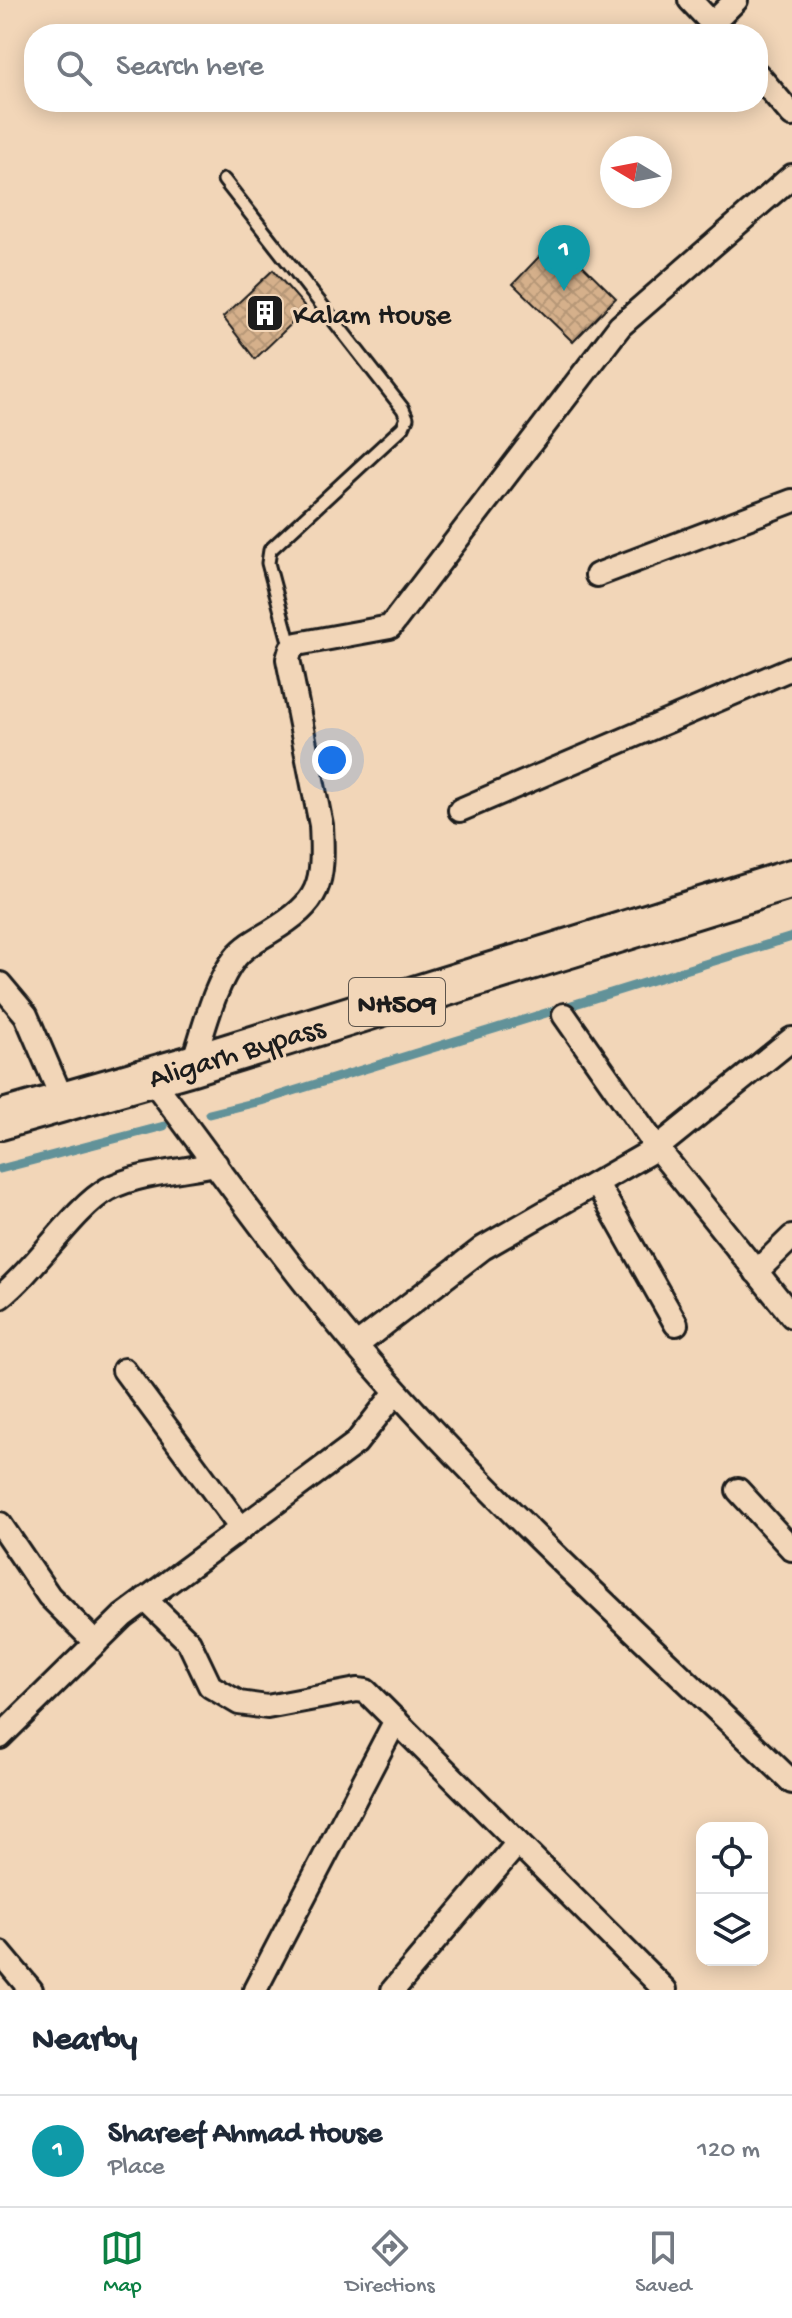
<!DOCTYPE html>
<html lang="en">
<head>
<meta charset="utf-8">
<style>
  :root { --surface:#fff; --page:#f6f6f7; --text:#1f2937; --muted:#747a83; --line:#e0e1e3; --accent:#0b8043 }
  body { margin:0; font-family:"Gochi Hand",sans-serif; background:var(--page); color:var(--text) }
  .controls { position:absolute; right:24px; bottom:24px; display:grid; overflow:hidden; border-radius:16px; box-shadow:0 4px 20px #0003 }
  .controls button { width:72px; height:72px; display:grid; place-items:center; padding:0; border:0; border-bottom:2px solid var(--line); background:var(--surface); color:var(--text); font:40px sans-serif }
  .compass { position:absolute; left:600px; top:136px; width:72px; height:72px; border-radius:50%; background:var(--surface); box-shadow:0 4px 20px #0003; rotate:280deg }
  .you { position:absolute; left:332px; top:760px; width:28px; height:28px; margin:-20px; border:6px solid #fff; border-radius:50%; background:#1a73e8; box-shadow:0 0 0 12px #1a73e833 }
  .badge { display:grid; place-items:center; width:52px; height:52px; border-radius:50%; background:var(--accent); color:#fff; font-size:26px; font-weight:700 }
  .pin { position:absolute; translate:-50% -66px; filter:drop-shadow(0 2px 4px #0008) }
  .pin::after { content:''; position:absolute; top:42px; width:28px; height:24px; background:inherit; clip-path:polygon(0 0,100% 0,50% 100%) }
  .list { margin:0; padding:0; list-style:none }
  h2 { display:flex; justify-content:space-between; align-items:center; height:104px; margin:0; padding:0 32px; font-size:34px }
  h2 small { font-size:26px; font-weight:400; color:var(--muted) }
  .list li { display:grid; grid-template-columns:52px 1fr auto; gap:24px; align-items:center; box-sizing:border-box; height:112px; padding:0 32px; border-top:2px solid var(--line) }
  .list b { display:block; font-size:30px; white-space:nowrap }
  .list p { margin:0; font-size:26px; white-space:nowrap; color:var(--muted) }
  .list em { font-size:26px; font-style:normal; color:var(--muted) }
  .icon { flex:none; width:44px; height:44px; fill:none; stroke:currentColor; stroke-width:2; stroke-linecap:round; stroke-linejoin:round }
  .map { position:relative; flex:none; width:792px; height:1990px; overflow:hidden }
  .search { position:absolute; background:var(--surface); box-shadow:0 4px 20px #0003; left:24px; right:24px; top:24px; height:88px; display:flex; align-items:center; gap:20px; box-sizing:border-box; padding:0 28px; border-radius:32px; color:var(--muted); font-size:30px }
  .sheet { height:216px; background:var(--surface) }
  nav { display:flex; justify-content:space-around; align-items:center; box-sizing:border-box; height:112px; border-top:2px solid var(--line); background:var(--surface); font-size:22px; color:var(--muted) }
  nav a { display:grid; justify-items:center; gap:4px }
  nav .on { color:var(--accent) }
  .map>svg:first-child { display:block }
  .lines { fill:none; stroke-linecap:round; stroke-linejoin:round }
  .stream { stroke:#629299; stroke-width:9 }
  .building { fill:url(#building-cross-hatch); stroke:#1c1c1c; stroke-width:2 }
  .service-casing { stroke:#1c1c1c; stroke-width:17 }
  .minor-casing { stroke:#1c1c1c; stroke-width:28 }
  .trunk-casing { stroke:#1c1c1c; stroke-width:44 }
  .service { stroke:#f2d6b8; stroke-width:11 }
  .minor { stroke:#f2d6b8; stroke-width:22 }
  .trunk { stroke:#f2d6b8; stroke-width:38 }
  .labels { text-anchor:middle; stroke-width:6; stroke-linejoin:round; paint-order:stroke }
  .shield { fill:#f2d6b8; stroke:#5c544b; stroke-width:2 }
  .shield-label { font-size:28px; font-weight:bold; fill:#1c1c1c }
  .poi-label { font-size:30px; fill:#1c1c1c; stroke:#f2d6b8; text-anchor:start }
  .street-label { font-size:30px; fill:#1c1c1c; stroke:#f2d6b8 }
</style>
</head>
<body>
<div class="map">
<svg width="792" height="1990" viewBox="0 0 792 1990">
  <defs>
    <pattern id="building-cross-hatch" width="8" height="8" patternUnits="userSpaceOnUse" patternTransform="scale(2)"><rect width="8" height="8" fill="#d5b08b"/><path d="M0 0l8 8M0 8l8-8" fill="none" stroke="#b69777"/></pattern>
  </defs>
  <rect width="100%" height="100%" fill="#f2d6b8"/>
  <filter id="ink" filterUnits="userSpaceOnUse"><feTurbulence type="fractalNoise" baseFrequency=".0125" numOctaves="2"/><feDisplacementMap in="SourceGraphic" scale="16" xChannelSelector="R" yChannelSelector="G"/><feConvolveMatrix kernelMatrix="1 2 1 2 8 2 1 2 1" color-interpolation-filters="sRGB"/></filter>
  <g filter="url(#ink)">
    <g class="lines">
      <path class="stream" d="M209 1114 261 1101 792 937
        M0 1169 164 1126"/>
    </g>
    <path class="building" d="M556 239 616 298 573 342 513 284Z
      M273 270 307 309 255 359 223 317Z"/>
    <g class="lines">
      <defs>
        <path id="service" d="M224 180 403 409 407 418 403 427 270 550 268 563 291 649"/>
        <path id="minor" d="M690 0 722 34
          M713 23 736 0
          M758 75 792 115
          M597 575 792 501
          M460 810 792 668
          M0 984 26 1015 63 1101
          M564 1015 657 1148 792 1316
          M192 1065C204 1031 213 986 236 957 245 946 258 939 270 932 321 901 324 885 321 825L288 659 291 649 297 644 390 627 620 326 792 176
          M150 1077C230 1183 306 1293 396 1391 520 1528 659 1653 792 1782
          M597 1184 676 1324
          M756 1272 792 1237
          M0 1297C36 1269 74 1208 108 1189 138 1173 182 1171 216 1164
          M357 1345 483 1248 657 1148 792 1039
          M124 1370 240 1527
          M738 1490 792 1549
          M0 1524 49 1596 96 1643
          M145 1599 189 1642 210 1686 239 1703 267 1707 357 1690 366 1691 665 1990
          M0 1737 123 1616 356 1443 396 1392
          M0 1953 31 1990
          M255 1990 396 1720
          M393 1990 517 1844"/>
        <path id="trunk" d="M0 1120 192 1065 792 879"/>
      </defs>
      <use href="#service" class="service-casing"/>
      <use href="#minor" class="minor-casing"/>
      <use href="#trunk" class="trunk-casing"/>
      <use href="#service" class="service"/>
      <use href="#minor" class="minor"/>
      <use href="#trunk" class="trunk"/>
    </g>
  </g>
  <defs>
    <symbol id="building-square" viewBox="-11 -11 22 22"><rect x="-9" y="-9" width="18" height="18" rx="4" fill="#1c1c1c" stroke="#f2d6b8"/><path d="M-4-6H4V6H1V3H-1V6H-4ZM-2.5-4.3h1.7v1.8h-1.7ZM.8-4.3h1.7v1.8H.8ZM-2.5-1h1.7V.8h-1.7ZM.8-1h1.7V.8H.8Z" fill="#fff"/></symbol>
  </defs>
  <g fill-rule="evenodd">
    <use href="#building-square" x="243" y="291" width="44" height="44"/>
  </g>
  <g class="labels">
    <rect class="shield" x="349" y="978" width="96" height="48" rx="6"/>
    <g class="shield-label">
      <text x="397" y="1012">NH509</text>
    </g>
    <g class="poi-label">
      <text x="293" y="323">Kalam House</text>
    </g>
    <g class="street-label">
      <text transform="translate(236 1051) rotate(-17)" y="10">Aligarh Bypass</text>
    </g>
  </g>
</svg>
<div class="controls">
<button><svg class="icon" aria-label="locate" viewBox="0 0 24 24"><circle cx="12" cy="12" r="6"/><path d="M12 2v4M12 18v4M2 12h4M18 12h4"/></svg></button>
<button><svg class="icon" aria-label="layers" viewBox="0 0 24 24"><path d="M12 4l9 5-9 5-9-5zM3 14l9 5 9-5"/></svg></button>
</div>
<svg class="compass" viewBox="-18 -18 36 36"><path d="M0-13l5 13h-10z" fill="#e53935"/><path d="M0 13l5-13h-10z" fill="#747a83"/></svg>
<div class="you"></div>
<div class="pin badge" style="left:564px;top:291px;background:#0f9aa8">1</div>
<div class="search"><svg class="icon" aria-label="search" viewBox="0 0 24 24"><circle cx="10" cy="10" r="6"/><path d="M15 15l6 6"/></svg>Search here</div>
</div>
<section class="sheet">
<h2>Nearby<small></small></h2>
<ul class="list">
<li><span class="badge" style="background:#0f9aa8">1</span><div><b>Shareef Ahmad House</b><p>Place</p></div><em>120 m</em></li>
</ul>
</section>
<nav>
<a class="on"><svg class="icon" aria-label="map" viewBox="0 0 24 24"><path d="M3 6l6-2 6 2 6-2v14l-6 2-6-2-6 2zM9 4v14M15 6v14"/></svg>Map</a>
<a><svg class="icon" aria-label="directions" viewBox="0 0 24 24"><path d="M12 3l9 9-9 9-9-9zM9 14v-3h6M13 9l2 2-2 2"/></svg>Directions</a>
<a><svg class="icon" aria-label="saved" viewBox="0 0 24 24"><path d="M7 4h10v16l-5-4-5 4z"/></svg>Saved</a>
</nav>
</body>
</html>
